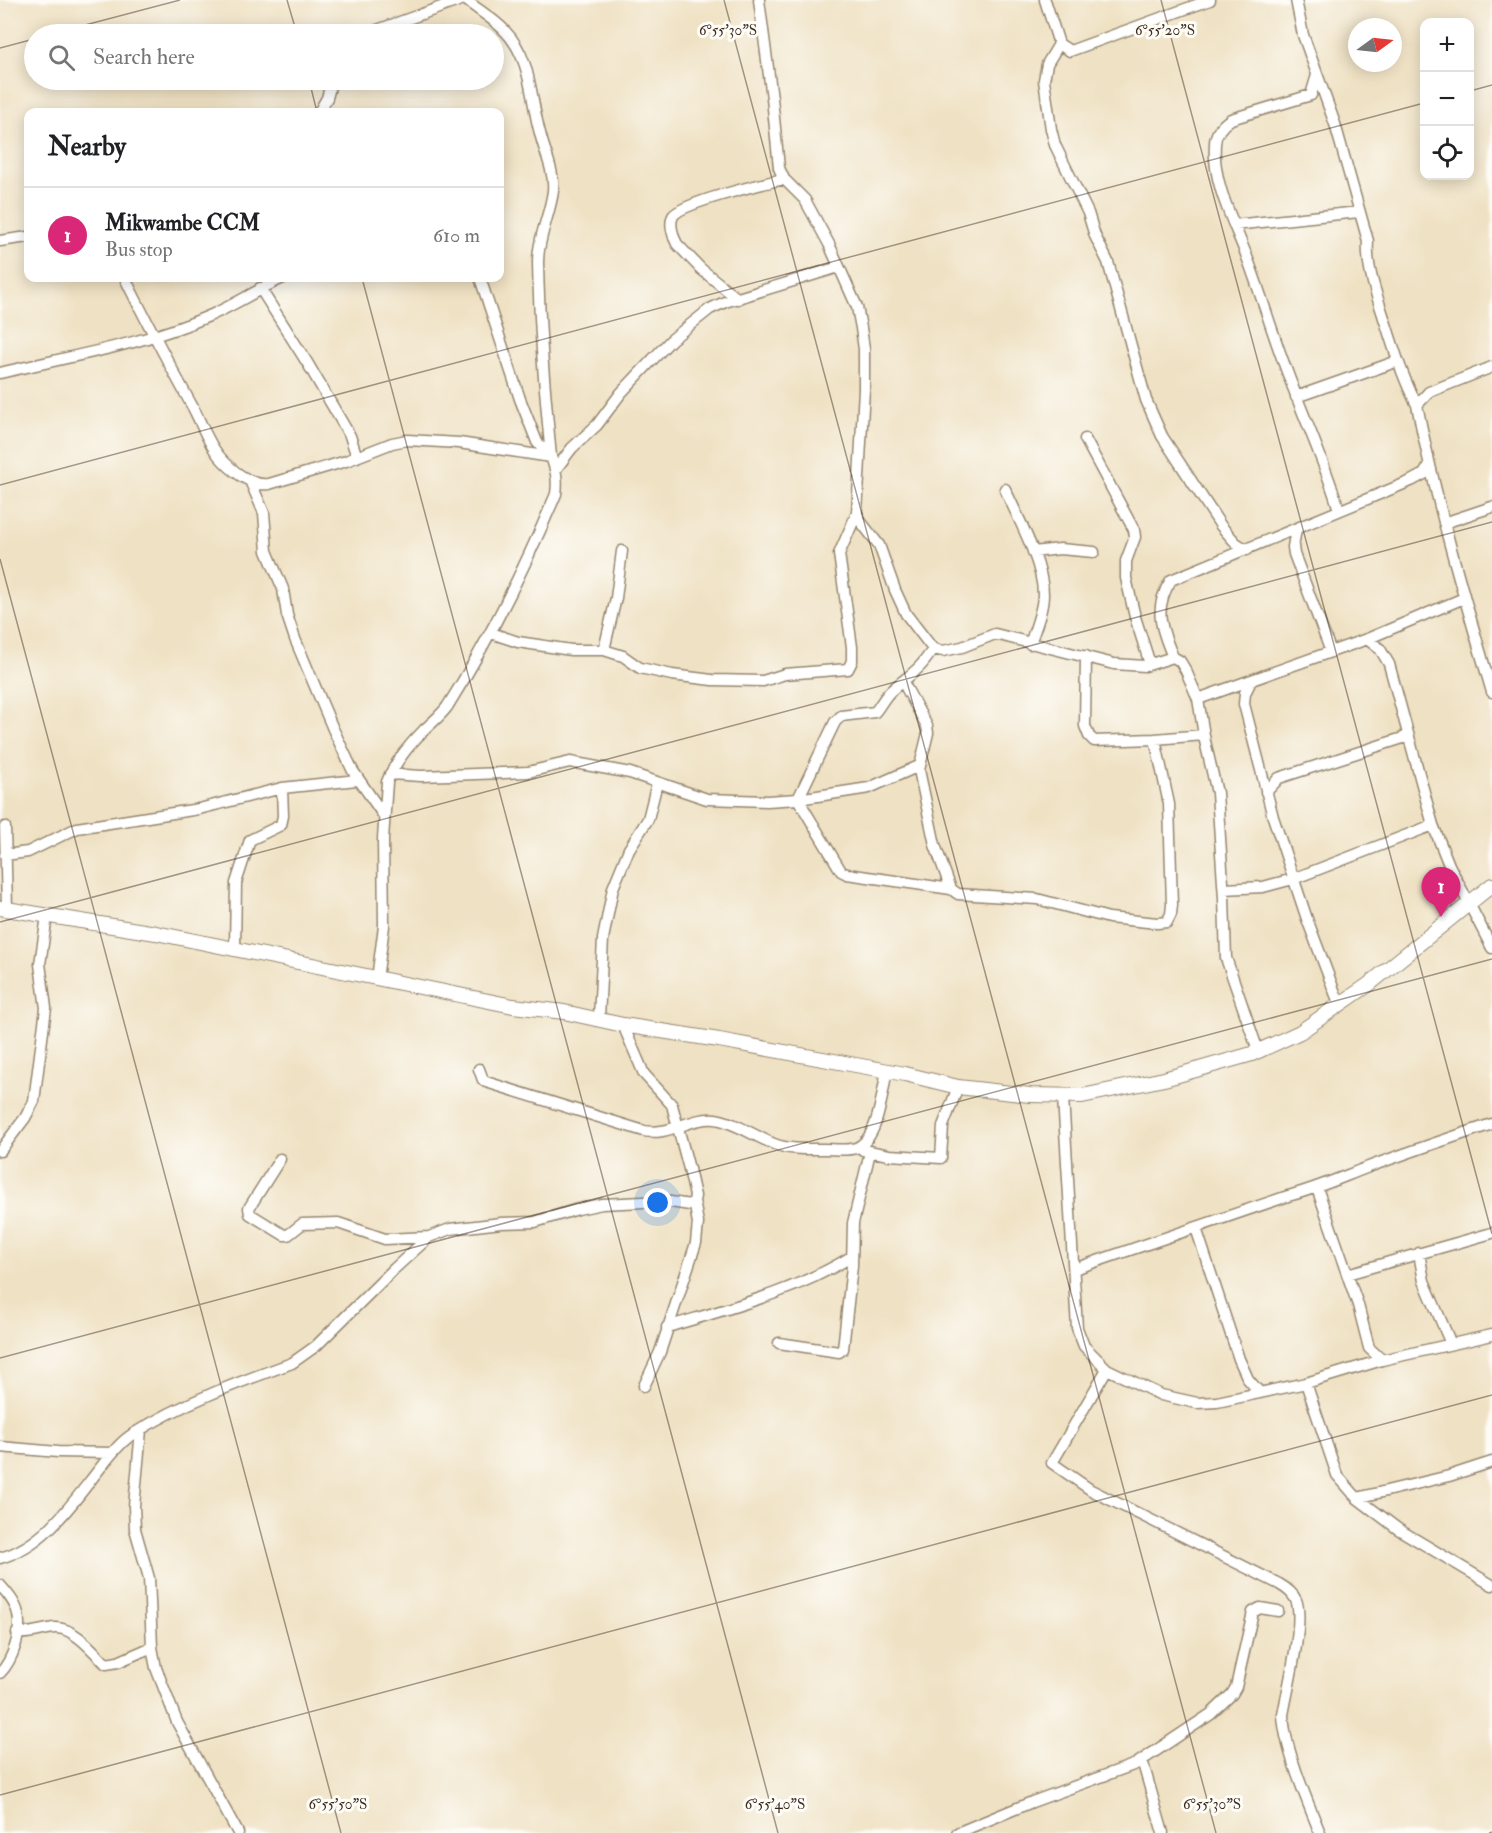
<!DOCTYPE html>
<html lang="en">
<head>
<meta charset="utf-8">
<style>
  :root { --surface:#fff; --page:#f6f6f6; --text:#202124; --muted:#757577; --line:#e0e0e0; --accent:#db2777 }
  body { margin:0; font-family:"IM FELL Double Pica",serif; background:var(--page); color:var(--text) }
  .controls { position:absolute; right:18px; top:18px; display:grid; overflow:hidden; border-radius:12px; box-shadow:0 3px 15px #0003 }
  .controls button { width:54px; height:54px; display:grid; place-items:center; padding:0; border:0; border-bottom:2px solid var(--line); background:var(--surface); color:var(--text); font:30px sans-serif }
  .compass { position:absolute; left:1348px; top:18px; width:54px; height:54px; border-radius:50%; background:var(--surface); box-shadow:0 3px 15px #0003; rotate:75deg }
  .you { position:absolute; left:658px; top:1203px; width:21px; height:21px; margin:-15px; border:4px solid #fff; border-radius:50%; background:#1a73e8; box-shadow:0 0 0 9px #1a73e833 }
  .badge { display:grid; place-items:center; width:39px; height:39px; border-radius:50%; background:var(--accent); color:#fff; font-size:20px; font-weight:700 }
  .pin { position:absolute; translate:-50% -50px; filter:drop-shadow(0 2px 3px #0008) }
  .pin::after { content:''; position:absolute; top:32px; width:21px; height:18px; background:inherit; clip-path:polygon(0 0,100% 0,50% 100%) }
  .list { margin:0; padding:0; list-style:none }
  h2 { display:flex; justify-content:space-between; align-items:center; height:78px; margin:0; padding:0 24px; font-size:26px }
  h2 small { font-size:20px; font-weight:400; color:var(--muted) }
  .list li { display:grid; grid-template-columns:39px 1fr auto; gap:18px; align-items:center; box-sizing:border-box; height:96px; padding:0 24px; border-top:2px solid var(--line) }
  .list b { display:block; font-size:22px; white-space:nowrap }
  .list p { margin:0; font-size:20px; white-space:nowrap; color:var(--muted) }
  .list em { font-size:20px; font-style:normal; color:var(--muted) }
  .icon { flex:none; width:33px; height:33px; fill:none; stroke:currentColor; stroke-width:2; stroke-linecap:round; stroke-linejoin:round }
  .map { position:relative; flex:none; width:1492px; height:1833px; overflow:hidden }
  .search { position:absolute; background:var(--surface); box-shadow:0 3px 15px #0003; left:24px; top:24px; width:480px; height:66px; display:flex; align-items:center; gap:15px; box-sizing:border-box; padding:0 21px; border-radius:33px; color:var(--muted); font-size:22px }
  .panel { position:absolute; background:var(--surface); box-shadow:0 3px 15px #0003; left:24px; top:108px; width:480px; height:174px; border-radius:12px }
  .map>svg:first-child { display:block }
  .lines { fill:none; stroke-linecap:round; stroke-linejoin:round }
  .minor-casing { stroke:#958670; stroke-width:13 }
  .major-casing { stroke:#958670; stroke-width:16 }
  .minor { stroke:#fff; stroke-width:10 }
  .major { stroke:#fff; stroke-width:14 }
  .ticks { fill:none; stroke:#3b2a1e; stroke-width:1.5; stroke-opacity:0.45 }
  .ticks-label { font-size:15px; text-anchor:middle; fill:#3b2a1e; stroke:#fdfcf7; stroke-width:6; stroke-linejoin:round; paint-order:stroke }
</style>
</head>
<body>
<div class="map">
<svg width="1492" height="1833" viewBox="0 0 1492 1833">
  <rect width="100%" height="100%" fill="#fdfcf7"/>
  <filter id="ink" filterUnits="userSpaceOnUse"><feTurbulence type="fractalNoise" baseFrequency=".0167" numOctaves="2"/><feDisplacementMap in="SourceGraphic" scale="12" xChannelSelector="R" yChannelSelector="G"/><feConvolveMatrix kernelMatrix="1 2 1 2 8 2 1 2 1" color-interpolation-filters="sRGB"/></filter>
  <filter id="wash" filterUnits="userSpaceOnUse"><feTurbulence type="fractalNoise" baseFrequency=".008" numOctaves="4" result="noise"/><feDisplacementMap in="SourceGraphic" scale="24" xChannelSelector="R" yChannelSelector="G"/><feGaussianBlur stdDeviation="1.35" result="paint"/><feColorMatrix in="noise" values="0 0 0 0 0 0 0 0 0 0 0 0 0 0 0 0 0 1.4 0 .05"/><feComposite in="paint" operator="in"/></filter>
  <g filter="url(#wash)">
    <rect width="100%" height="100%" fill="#efe1c3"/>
  </g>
  <g filter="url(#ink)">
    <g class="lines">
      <defs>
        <path id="minor" d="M759 0 772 98 779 168 784 179 805 200 829 244 857 307 861 328 864 349V389L857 513 861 522 879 545 895 590 906 614 933 649 943 651 962 647 995 634 1114 664 1145 666 1173 657 1180 661 1186 671 1198 699 1205 741 1217 793 1224 898 1226 958 1258 1051
          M1045 0 1059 44 1070 51 1210 0
          M1296 0 1303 35 1335 124 1368 241C1366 267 1376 293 1384 318 1394 348 1402 377 1417 405
          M366 34 461 0
          M1059 44 1047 64 1044 80 1051 129 1055 145 1088 213 1095 236 1108 262 1146 400 1162 436 1221 526 1236 543 1247 550
          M1317 75 1311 95 1231 119C1222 125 1215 133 1215 144 1212 183 1234 222 1247 257 1261 294 1272 332 1286 369 1303 416 1325 462 1339 510
          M319 112 327 98 332 80
          M1234 225 1359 212
          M0 241 28 237
          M125 278C146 321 168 362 191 404 201 421 206 440 219 456 230 469 251 487 269 484L346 461 392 443 407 440 459 443 551 457
          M480 278 520 399 537 442 550 457
          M260 288 308 364 350 436 357 457
          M738 299 701 269 677 244C673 237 669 223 673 216 681 203 765 183 784 179
          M1492 367 1429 392 1417 405C1436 502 1464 597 1492 692
          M0 373C70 356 143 345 209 316 235 305 258 289 283 278
          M1296 397 1398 361
          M1085 439 1134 530 1135 537 1126 561V578L1135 617 1150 664
          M556 469 572 448 597 425 621 393 671 340 710 309 725 302 839 267
          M251 483 264 513 267 551 283 589 287 615 295 639 333 729 353 771 384 816
          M1005 489C1018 518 1043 563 1043 594 1043 611 1035 628 1030 644
          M1444 523 1492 507
          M1296 529 1293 547 1294 554 1331 652
          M1033 552 1060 549 1094 552
          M491 633 518 642 571 650H604L623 656 640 668 672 675 712 680 763 681 785 674 848 669 852 661V647L839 554 857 513
          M1367 639 1380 649 1389 664 1433 825 1449 865 1492 948
          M933 649C919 671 912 673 893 689 885 695 881 705 875 712L841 716 835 722 798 799 841 871 847 874 951 889
          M604 650 616 598 622 551
          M1086 656 1085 726 1089 736 1094 741 1155 739 1204 735
          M1173 657C1161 629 1153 608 1171 580L1411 481 1424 474 1429 466
          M1251 681 1245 693 1244 704 1273 817 1307 919 1340 1006
          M903 682 927 726 928 733 919 770 935 845 951 889 958 894 1037 899 1109 918 1157 923 1167 922 1171 914 1172 905 1169 804 1155 739
          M1198 699 1367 639 1464 598
          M390 774 421 776 528 772 570 762 630 773 707 799 767 801 798 799 869 788 919 766
          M1266 792 1279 778 1409 736
          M5 827 7 909
          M5 855 28 852 77 828 199 809 282 788 357 780
          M1224 889 1263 887 1293 879 1433 825
          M235 949 236 883 250 840 281 825 283 816 282 788
          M377 979 384 926 383 839 387 782C394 763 410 744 424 730 432 723 441 715 447 707 490 639 525 567 556 494 558 480 556 470 551 457 545 392 539 327 538 262 538 237 550 215 553 191 555 172 544 151 540 133 530 98 532 59 505 31 494 19 478 10 466 0
          M599 1018 603 939 613 888 629 849 648 819 657 783
          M479 1069 483 1080 486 1082 644 1131C669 1136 690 1117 715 1119 733 1121 756 1137 774 1144 789 1150 808 1149 824 1149 833 1149 847 1151 856 1148 879 1139 882 1092 887 1070
          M1063 1097 1077 1328 1084 1346 1107 1369 1161 1395 1197 1403 1217 1402 1306 1383 1382 1360 1492 1335
          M863 1150 889 1155 941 1158 943 1126 958 1087
          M0 1151 25 1118 34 1101 46 1008 40 964 47 916
          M280 1159 249 1208 250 1214 284 1235H288L302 1224 338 1223 385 1239 429 1237
          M1317 1188 1358 1305 1369 1348 1382 1360
          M1196 1228 1239 1359 1248 1379 1260 1393
          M1419 1253 1424 1281 1451 1344
          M1074 1269 1288 1196C1315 1189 1340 1178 1366 1168 1408 1152 1450 1138 1492 1124
          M1347 1274 1492 1233
          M667 1327C730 1308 794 1292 851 1257
          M779 1343 839 1352 843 1349 852 1266 853 1223 870 1152
          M1107 1369 1052 1463 1091 1490 1279 1584C1286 1588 1293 1593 1296 1600 1305 1620 1287 1691 1283 1715 1285 1750 1307 1800 1320 1833
          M1306 1383 1337 1475 1357 1498 1398 1529 1492 1585
          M644 1386 660 1352 696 1243 698 1223 694 1201
          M141 1430 134 1506 135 1529 149 1578 152 1647 156 1668 177 1722 238 1833
          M0 1447 58 1452 112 1453
          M1357 1498 1449 1476 1492 1462
          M0 1558C45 1546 73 1502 101 1467 110 1456 120 1442 133 1434 182 1403 237 1383 292 1363L316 1346 394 1269 429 1237 450 1229 501 1223 535 1222 578 1209 602 1204 664 1201 690 1205 694 1201 695 1196 689 1169 672 1105 644 1074 623 1025
          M0 1585C7 1593 16 1603 18 1614 22 1632 13 1660 0 1673
          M17 1633C30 1635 42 1629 55 1628 74 1627 94 1652 106 1664L118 1662 152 1647
          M1142 1760 1163 1833
          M957 1833 1032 1802 1136 1764 1211 1714 1232 1694 1236 1687 1253 1612 1260 1608 1278 1611"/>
        <path id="major" d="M0 908 156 933 513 1006 564 1012 623 1025 719 1040 905 1074 958 1087 1030 1095 1082 1096 1164 1079 1252 1054 1300 1032 1368 985 1492 885"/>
      </defs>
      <use href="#minor" class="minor-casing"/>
      <use href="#major" class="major-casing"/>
      <use href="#minor" class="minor"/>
      <use href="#major" class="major"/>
    </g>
  </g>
  <path class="ticks" d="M287 0 297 34M724 0 1216 1833M1161 0 1492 1234M51 34 180 0M0 48 34 39M309 80 317 112M1470 91 1492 85M362 278 778 1833M0 485 1424 103M0 559 341 1833M0 922 1492 522M0 1358 1492 959M0 1795 1492 1395M1489 1833 1492 1832"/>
  <g class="ticks-label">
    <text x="728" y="35">6°55'30"S</text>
    <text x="1165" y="35">6°55'20"S</text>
    <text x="338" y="1809">6°55'50"S</text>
    <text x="775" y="1809">6°55'40"S</text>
    <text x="1212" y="1809">6°55'30"S</text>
  </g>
</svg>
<div class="controls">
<button>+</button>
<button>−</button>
<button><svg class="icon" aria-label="locate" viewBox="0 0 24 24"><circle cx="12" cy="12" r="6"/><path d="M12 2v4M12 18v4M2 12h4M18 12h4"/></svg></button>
</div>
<svg class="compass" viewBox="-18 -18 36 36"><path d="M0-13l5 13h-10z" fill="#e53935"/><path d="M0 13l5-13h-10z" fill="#757577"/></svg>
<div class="you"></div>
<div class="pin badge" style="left:1441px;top:917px">1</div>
<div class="search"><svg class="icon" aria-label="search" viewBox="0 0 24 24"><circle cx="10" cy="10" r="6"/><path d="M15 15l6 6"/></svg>Search here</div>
<section class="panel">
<h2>Nearby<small></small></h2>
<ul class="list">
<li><span class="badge">1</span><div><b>Mikwambe CCM</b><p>Bus stop</p></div><em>610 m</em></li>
</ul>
</section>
</div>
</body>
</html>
